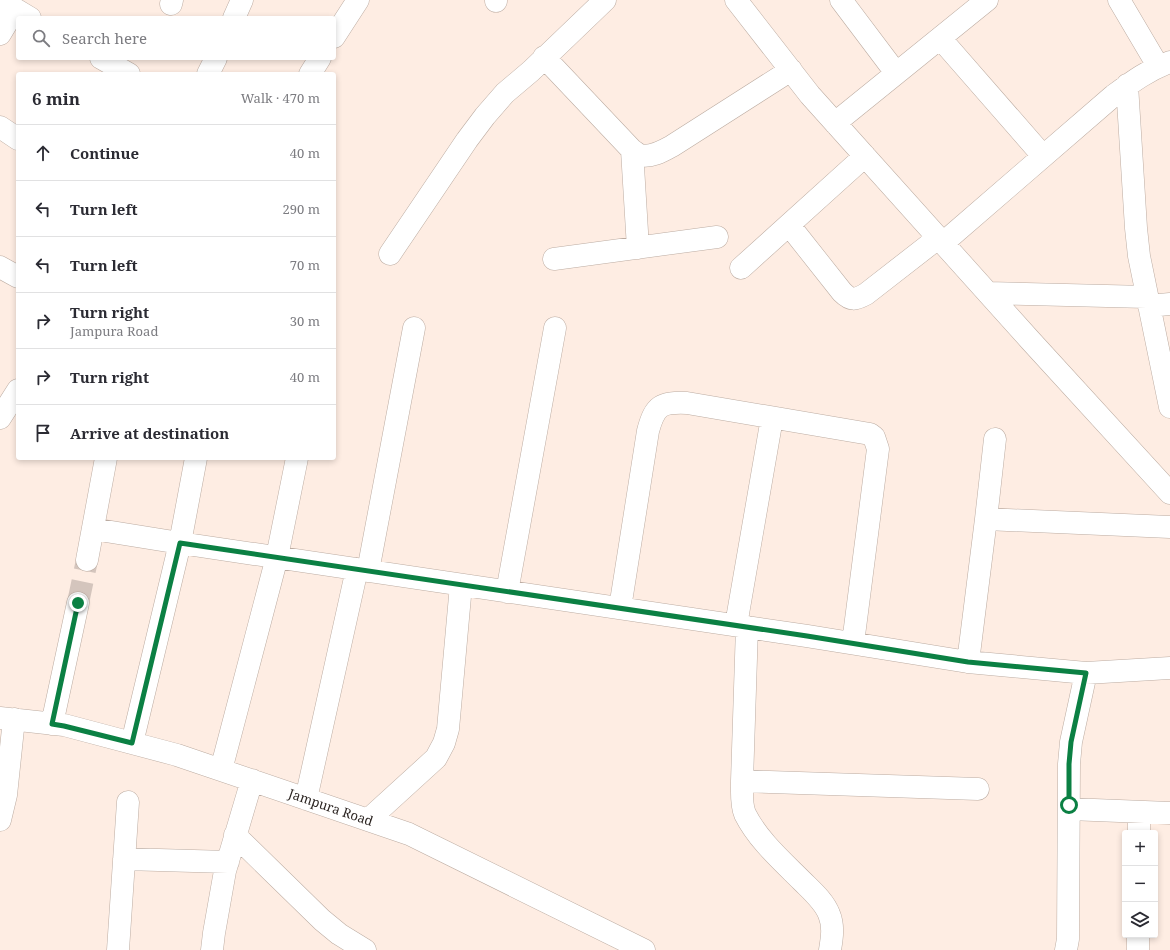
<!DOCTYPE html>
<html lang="en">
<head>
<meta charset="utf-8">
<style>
  :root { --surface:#fff; --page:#f7f7f7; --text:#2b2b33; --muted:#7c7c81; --line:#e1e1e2 }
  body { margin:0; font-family:"Noto Serif",serif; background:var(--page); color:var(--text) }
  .controls { position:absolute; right:12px; bottom:12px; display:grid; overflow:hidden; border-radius:4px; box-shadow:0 2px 6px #0003 }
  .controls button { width:36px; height:36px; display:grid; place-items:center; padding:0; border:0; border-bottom:1px solid var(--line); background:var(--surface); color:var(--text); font:20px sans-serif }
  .stop { position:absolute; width:12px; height:12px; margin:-9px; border:3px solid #0b8043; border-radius:50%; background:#fff }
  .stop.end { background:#0b8043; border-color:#fff; box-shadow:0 1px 4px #0008 }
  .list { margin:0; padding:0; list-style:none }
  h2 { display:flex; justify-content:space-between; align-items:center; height:52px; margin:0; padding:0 16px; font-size:17px }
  h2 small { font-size:13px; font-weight:400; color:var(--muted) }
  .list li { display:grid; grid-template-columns:26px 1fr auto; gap:12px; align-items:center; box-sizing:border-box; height:56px; padding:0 16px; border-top:1px solid var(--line) }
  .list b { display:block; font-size:15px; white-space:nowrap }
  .list p { margin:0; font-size:13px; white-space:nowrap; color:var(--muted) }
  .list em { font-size:13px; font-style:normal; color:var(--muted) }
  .icon { flex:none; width:22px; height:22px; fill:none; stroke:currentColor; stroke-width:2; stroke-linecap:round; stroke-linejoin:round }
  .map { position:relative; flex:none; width:1170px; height:950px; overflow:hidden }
  .search { position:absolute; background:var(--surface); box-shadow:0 2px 6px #0003; left:16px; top:16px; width:320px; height:44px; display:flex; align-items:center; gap:10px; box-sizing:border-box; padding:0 14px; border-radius:4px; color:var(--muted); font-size:15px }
  .panel { position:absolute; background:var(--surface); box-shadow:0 2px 6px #0003; left:16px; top:72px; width:320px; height:388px; border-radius:4px }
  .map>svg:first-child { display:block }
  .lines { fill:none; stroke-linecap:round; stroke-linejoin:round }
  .minor-tunnel { stroke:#d4c5bd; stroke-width:22; stroke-dasharray:22 11; stroke-linecap:butt }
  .minor-casing { stroke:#bcaca2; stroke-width:23 }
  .minor { stroke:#fff; stroke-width:22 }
  .route { stroke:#0b8043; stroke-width:5 }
  .labels { text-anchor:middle; stroke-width:3.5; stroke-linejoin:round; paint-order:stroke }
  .street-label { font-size:13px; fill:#2d2623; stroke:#fff }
</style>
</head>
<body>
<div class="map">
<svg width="1170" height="950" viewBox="0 0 1170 950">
  <rect width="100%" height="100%" fill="#feede3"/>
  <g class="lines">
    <path class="minor-tunnel" d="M78 603 87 560"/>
    <defs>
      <path id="minor" d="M0 0 30 18
        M496 0V1
        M736 0 810 95 1030 340 1170 493
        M841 0 896 73
        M1119 0 1158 66
        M171 4 172 0
        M234 18 242 0
        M0 34 15 9
        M334 37 358 0
        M940 38 1043 156
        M544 57 632 150C634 151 637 154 640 155 651 158 663 151 672 146L791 70
        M101 58 129 74
        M208 74 216 58
        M310 74 320 58
        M1127 85 1136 228 1139 256 1170 407
        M835 123 987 0
        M0 127 18 139
        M632 150 638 248
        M789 225 842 292C851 301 855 300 866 294L938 238
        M943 243 1113 96C1132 82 1148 70 1170 62
        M390 254 467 140 485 116 505 93 531 71 605 0
        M554 259 717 237
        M0 267 18 277
        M741 268 865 156
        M988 293 1147 297
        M1149 306 1170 304
        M0 418 18 390
        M986 519 1170 527
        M93 529 180 543 807 636 968 662 1086 673 1170 668
        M87 560 106 458
        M368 571 414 328
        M507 592 555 328
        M620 608 648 431C655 405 661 402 687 403L870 434 874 437 878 449 853 643
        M736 625 772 418
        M747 627 742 781C742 791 741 805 745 814 758 840 782 861 802 881 812 891 824 901 829 914 834 926 832 938 830 950
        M968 662 986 519 995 439
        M0 718 64 725 177 755 409 834 644 950
        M52 724 78 603
        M132 743 180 543 196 458
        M221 770 277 557 297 458
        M742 781 978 789
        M306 799 357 569
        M1069 809 1170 813
        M0 820 6 795 14 719
        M368 820 436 758 444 743 448 729 461 585
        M1139 833V812
        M235 835 322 920 339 934 365 950
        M124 859 228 862
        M118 950 128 802
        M212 950 214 933 225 871 252 780
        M1066 950 1068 939 1069 764 1071 742 1086 673
        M1138 950V935"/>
    </defs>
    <use href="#minor" class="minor-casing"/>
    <use href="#minor" class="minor"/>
  </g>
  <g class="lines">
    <path class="route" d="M78 603 52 724 64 726 132 743 180 543 807 636 968 662 1086 673 1071 742 1069 764V805"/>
  </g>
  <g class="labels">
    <g class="street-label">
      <text transform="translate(331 807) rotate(19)" y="5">Jampura Road</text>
    </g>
  </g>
</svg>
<div class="controls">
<button>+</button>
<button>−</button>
<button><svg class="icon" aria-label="layers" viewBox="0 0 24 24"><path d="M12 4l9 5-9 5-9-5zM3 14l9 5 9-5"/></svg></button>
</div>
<div class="stop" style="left:1069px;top:805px"></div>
<div class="stop end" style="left:78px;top:603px"></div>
<div class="search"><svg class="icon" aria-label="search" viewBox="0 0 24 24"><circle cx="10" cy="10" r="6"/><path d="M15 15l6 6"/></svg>Search here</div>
<section class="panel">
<h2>6 min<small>Walk · 470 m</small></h2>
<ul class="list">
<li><svg class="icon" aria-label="ahead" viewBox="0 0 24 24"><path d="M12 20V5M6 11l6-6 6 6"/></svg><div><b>Continue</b></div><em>40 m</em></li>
<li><svg class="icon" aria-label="left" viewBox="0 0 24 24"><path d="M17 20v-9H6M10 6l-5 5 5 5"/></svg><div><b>Turn left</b></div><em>290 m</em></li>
<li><svg class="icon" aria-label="left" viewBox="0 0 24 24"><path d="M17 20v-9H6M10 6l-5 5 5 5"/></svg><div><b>Turn left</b></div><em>70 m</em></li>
<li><svg class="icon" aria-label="right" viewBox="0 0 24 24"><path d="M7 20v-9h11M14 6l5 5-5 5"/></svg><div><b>Turn right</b><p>Jampura Road</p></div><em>30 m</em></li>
<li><svg class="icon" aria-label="right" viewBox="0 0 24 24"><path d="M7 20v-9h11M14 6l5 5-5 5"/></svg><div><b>Turn right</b></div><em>40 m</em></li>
<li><svg class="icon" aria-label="arrive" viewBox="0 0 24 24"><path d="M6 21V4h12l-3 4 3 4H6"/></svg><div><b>Arrive at destination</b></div></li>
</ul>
</section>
</div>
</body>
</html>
